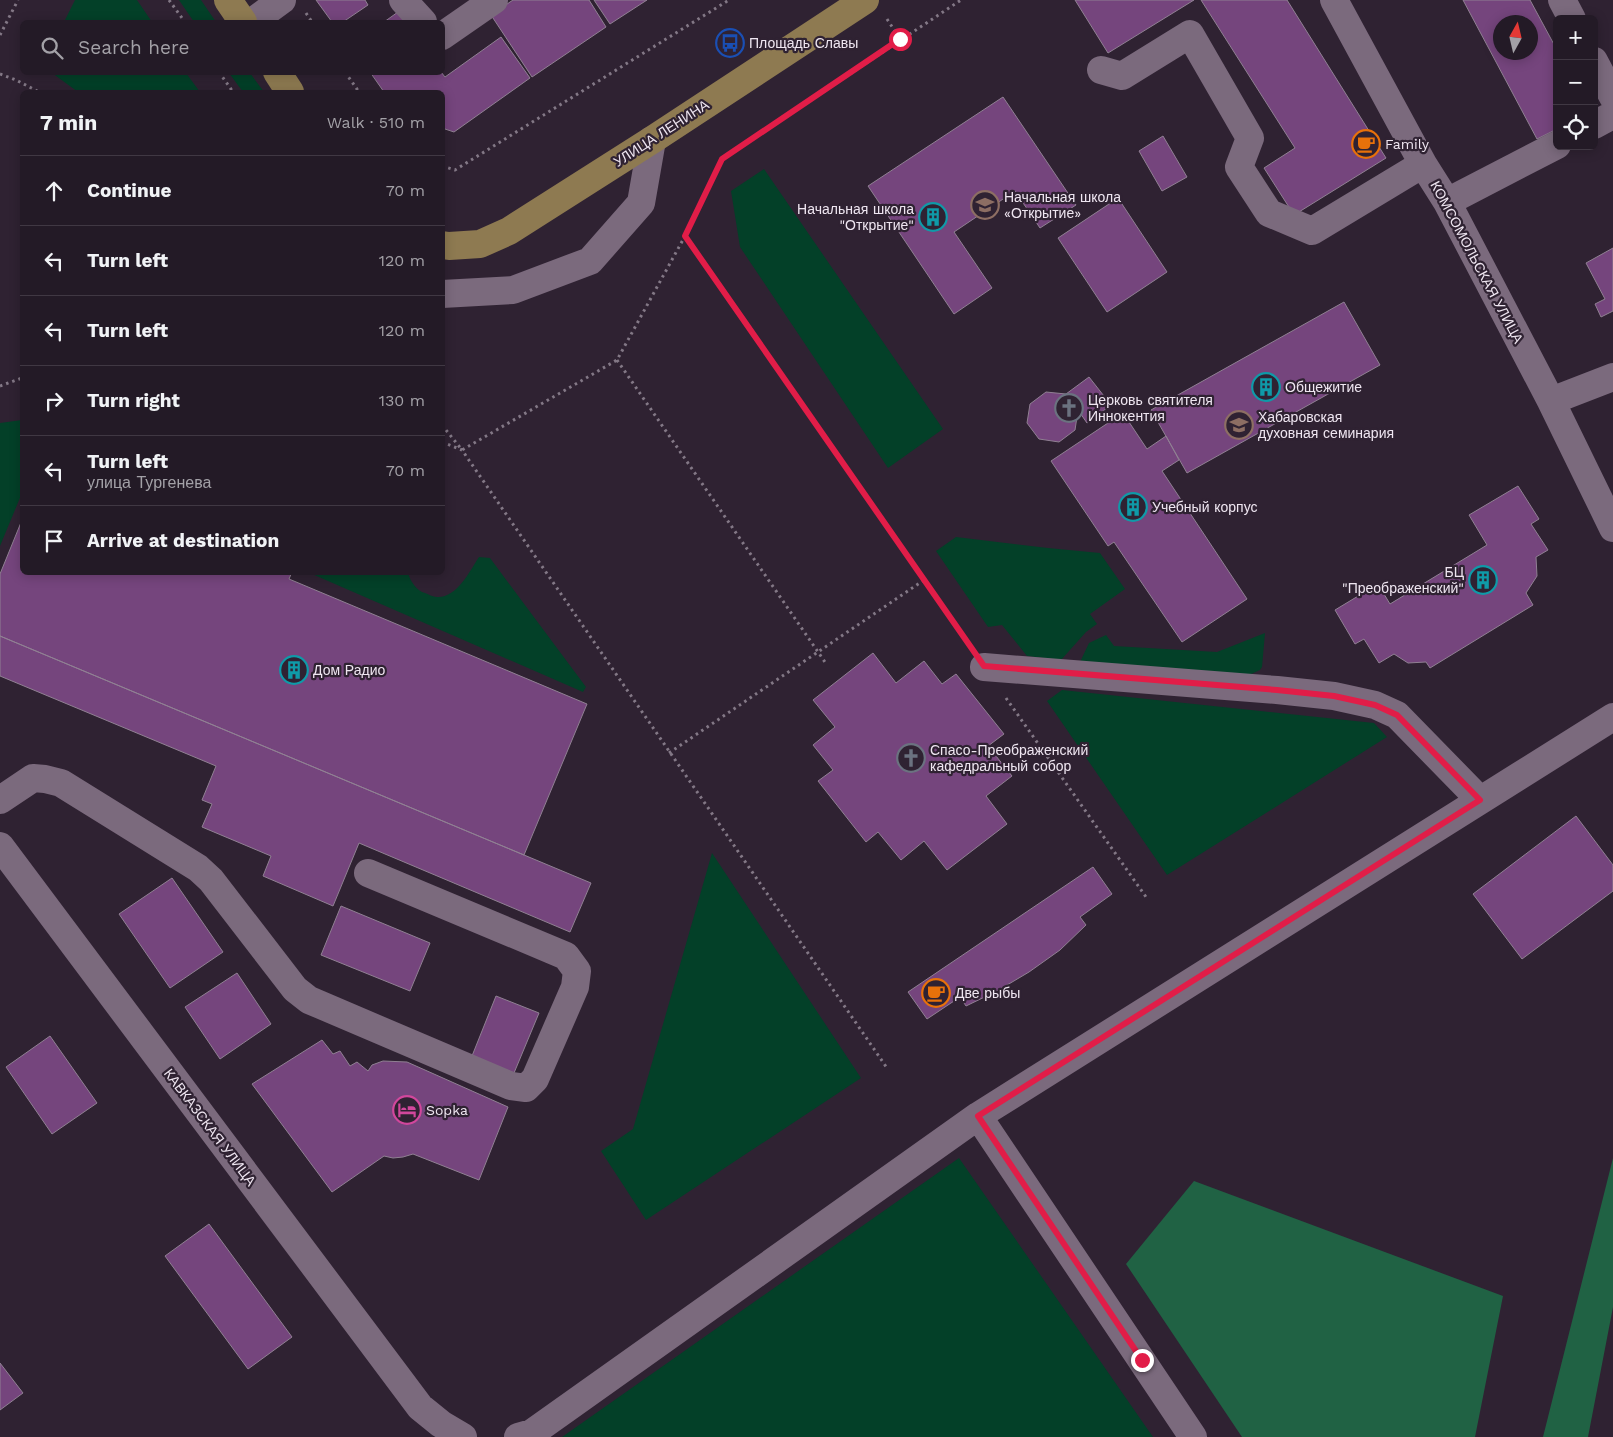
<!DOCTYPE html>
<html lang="en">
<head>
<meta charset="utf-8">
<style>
  :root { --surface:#231a26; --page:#2b232e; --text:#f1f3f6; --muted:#a3a1a7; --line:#403843 }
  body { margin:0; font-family:"Work Sans",sans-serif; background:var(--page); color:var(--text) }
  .controls { position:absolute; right:15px; top:15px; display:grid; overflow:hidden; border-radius:8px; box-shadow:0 2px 12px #0003 }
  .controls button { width:45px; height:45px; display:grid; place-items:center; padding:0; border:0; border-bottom:1px solid var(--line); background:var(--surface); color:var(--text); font:25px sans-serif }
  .compass { position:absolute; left:1493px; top:15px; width:45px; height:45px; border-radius:50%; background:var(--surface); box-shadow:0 2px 12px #0003; rotate:8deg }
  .stop { position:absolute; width:15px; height:15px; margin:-11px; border:4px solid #e11d48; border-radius:50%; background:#fff }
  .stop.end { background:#e11d48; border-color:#fff; box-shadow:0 1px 5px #0008 }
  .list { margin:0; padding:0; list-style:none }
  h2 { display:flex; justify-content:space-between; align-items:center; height:65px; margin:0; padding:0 20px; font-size:21px }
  h2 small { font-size:16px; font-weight:400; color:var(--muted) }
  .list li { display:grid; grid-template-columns:32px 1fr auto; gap:15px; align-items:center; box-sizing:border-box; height:70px; padding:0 20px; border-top:1px solid var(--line) }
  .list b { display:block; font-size:19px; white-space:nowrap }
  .list p { margin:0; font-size:16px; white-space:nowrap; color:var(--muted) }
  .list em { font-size:16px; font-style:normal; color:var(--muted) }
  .icon { flex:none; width:28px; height:28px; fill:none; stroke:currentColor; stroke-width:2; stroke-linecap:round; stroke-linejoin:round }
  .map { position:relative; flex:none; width:1613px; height:1437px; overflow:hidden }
  .search { position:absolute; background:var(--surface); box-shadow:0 2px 12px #0003; left:20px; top:20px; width:425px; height:55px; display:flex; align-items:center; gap:12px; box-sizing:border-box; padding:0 18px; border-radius:8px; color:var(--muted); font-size:19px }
  .panel { position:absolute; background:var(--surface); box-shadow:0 2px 12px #0003; left:20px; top:90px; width:425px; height:485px; border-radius:8px }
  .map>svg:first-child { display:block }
  .green { fill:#034028 }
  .forest { fill:#206244 }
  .building { fill:#75457d; stroke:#908093; fill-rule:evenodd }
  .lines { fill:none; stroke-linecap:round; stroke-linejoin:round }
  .path { stroke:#837886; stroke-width:3; stroke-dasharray:2.5 4; stroke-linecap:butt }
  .minor { stroke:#7b6a7d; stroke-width:28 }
  .major { stroke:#8e7a51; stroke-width:28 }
  .route { stroke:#e11d48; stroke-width:6 }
  .labels { text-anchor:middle; stroke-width:4.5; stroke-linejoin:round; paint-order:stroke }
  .poi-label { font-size:14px; fill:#efe6f1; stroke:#2f2232; text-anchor:start }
  .street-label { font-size:14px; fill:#efe6f1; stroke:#2f2232 }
</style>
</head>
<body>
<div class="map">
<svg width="1613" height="1437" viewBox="0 0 1613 1437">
  <rect width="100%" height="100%" fill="#2f2232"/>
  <path class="green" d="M75 0H137L152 22H64Z
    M179 0H201L216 22H194Z
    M52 73H186L200 92H78Z
    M229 73H250L264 92H243Z
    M764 169 943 429 888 468 740 247 731 191Z
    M22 420V493L0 546V423Z
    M956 537 1048 548 1100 553 1125 589 1090 614 1097 624 1086 632 1061 660 1027 656 1002 625 988 627 936 551Z
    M479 557 490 558 586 687 583 692 312 574 313 572 408 573C410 581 417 591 425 593 428 594 433 597 437 597 457 598 469 572 479 557Z
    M1265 633 1262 667 1260 670 1249 675 1080 662 1089 643 1106 635 1114 646 1217 652Z
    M1062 690 1374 723 1387 737 1167 875 1047 701Z
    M712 853 861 1078 646 1220 601 1151 633 1129Z
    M959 1158 1153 1437H562Z"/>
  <path class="forest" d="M1613 1158V1307L1588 1437H1543Z
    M1194 1181 1503 1296 1475 1437H1242L1126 1264Z"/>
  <path class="building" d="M316 0H365L368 5 343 22H332Z
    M513 0H589L606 27 532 77 491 15Z
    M594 0H647L610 24Z
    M1075 0H1194L1108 53Z
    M1201 0H1287L1386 158 1294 215 1264 168 1295 148Z
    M1463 0H1530L1557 50V129L1537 139ZM1500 22H1530V52H1500Z
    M398 12 405 22H384Z
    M501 37 530 78 454 132 442 128V92H384L370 72H441L445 77Z
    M1003 97 1076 205 1040 228 1015 191 954 232 992 288 954 314 868 186Z
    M1163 136 1187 177 1162 191 1139 151Z
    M1118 198 1167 272 1107 312 1058 238Z
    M1613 248V311L1601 317 1595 304 1605 299 1586 263Z
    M1344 302 1380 365 1187 473 1151 410Z
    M1089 377 1111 405 1087 423 1078 410 1075 430 1059 442 1039 439 1027 423 1030 404 1046 392 1066 394Z
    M1123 413 1147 449 1166 436 1179 460 1162 471 1247 599 1182 642 1114 542 1108 546 1051 461Z
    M1518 486 1539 519 1531 524 1548 550 1536 557 1537 576 1526 593 1533 605 1430 668 1426 662 1408 663 1394 654 1379 663 1364 639 1355 644 1335 610 1378 584 1390 604 1487 545 1469 515Z
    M22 520V572H292L289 579 587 704 524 855 0 636V574Z
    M0 636 591 883 570 932 359 843 333 906 263 876 271 856 202 827 212 804 202 800 216 766 0 676Z
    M873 653 896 683 924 661 942 684 956 674 1004 734 988 746 1012 776 986 796 1007 824 947 870 924 841 901 860 878 832 866 842 818 781 833 770 813 745 835 727 813 700Z
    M1576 816 1613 865V891L1522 959 1473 894Z
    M1093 867 1112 894 1080 917 1086 925 1060 950 1029 972 997 991 966 1006 960 997 927 1019 908 992Z
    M172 878 223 952 170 988 119 914Z
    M341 906 430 943 410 991 321 955Z
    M237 973 271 1024 220 1059 185 1007Z
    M496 996 539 1013 514 1073 472 1056Z
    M50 1036 97 1103 52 1134 6 1067Z
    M322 1040 333 1054 340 1051 350 1066 357 1062 368 1071 372 1065 383 1061 407 1062 508 1107 479 1180 413 1154 403 1157 393 1158 384 1156 332 1192 252 1084Z
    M209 1224 292 1337 248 1369 165 1256Z
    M0 1363 23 1393 0 1410Z"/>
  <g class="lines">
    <path class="path" d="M169 0 185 22
      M306 13 312 22
      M887 19 900 39
      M0 35 18 0
      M219 72 233 92
      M345 72 359 92
      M0 74 16 80 39 92
      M442 166 455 170 729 0
      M685 236 968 644
      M617 360 827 665
      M0 386 22 378
      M442 425 462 450 617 360 685 236 722 159 961 0
      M442 442 462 450 887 1068
      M1006 698 1146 897
      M669 753 924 580"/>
    <path class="minor" d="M403 0 423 22
      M1334 0 1423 164 1447 202 1551 401 1613 528
      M1562 0 1572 19
      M252 22 282 0
      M442 36 494 0
      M1594 61 1613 97
      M1101 70 1122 76 1190 34 1250 138 1239 167 1269 213 1312 231 1423 164
      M1594 125 1613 115
      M1447 202 1557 145
      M442 294 513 290 590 261 641 203 652 140
      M1551 401 1613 377
      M984 667 1277 690 1334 696 1375 705 1397 715 1480 800
      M0 800 33 778 45 779 61 783 198 868 211 880 295 989 309 1000 511 1086 526 1088 535 1079 575 987 577 971 566 956 368 873
      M0 846 420 1407 441 1424 463 1437
      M978 1116 1193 1437
      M518 1437 532 1433 978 1116 1613 717"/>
    <path class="major" d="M228 0 243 22
      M277 72 290 92
      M442 245 449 246 480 244 509 231 652 140 865 0"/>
  </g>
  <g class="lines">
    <path class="route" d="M900 39 722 159 685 236 984 666 1277 690 1334 696 1375 705 1397 715 1480 800 978 1116 1142 1360"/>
  </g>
  <defs>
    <symbol id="bus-ring" viewBox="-11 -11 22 22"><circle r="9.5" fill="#2f2232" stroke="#1a4fb4" stroke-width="1.5"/><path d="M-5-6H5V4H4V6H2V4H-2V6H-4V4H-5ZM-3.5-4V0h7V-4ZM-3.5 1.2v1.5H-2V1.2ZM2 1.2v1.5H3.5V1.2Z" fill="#1a4fb4"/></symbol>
    <symbol id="cafe-ring" viewBox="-11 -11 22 22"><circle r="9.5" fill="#2f2232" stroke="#e8710a" stroke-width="1.5"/><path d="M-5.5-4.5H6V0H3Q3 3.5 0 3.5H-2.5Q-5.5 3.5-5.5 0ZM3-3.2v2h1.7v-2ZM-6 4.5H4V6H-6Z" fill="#e8710a"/></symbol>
    <symbol id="school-ring" viewBox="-11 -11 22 22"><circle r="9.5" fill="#2f2232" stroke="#8d6e63" stroke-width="1.5"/><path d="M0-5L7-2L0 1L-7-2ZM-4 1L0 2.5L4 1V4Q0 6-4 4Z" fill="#8d6e63"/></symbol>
    <symbol id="building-ring" viewBox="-11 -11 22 22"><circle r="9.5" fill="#2f2232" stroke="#0f9aa8" stroke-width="1.5"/><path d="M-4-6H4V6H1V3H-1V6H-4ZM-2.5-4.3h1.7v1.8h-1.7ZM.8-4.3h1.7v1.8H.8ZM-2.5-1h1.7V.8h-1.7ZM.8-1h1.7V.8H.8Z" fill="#0f9aa8"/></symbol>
    <symbol id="church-ring" viewBox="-11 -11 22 22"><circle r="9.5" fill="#2f2232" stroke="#6b7280" stroke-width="1.5"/><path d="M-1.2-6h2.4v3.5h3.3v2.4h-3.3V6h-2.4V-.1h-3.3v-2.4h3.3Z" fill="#6b7280"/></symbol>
    <symbol id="university-ring" viewBox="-11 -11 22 22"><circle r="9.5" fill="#2f2232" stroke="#8d6e63" stroke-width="1.5"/><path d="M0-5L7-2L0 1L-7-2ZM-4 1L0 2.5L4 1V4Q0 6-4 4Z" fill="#8d6e63"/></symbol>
    <symbol id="hotel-ring" viewBox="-11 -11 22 22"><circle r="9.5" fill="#2f2232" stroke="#d1479c" stroke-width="1.5"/><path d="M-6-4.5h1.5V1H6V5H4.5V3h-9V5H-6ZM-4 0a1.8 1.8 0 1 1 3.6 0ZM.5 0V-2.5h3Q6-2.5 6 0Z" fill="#d1479c"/></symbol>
  </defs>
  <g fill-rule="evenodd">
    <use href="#bus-ring" x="714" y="27" width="32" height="32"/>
    <use href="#cafe-ring" x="1350" y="128" width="32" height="32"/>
    <use href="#school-ring" x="969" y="189" width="32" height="32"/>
    <use href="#building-ring" x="917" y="201" width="32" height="32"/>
    <use href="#building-ring" x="1250" y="371" width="32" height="32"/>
    <use href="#church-ring" x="1053" y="392" width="32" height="32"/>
    <use href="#university-ring" x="1223" y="409" width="32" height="32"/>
    <use href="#building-ring" x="1117" y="491" width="32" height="32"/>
    <use href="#building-ring" x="1467" y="564" width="32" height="32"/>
    <use href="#building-ring" x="278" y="654" width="32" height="32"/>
    <use href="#church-ring" x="895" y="742" width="32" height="32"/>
    <use href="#cafe-ring" x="920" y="977" width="32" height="32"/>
    <use href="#hotel-ring" x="391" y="1094" width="32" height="32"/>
  </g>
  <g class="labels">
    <g class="poi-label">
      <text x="749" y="48">Площадь Славы</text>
      <text x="1385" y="149">Family</text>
      <text x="1004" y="202">Начальная школа<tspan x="1004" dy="16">«Открытие»</tspan></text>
      <text x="914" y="214" text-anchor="end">Начальная школа<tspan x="914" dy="16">"Открытие"</tspan></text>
      <text x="1285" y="392">Общежитие</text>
      <text x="1088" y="405">Церковь святителя<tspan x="1088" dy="16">Иннокентия</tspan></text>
      <text x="1258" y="422">Хабаровская<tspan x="1258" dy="16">духовная семинария</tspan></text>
      <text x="1152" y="512">Учебный корпус</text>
      <text x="1464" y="577" text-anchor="end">БЦ<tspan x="1464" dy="16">"Преображенский"</tspan></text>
      <text x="313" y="675">Дом Радио</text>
      <text x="930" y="755">Спасо-Преображенский<tspan x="930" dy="16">кафедральный собор</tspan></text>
      <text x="955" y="998">Две рыбы</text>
      <text x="426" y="1115">Sopka</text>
    </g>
    <g class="street-label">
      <text transform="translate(661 133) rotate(-33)" y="5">УЛИЦА ЛЕНИНА</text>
      <text transform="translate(1477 262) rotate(62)" y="5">КОМСОМОЛЬСКАЯ УЛИЦА</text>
      <text transform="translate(210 1127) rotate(53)" y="5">КАВКАЗСКАЯ УЛИЦА</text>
    </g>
  </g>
</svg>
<div class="controls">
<button>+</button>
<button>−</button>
<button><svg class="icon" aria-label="locate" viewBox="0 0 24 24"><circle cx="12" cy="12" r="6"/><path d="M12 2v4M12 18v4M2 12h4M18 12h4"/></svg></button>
</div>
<svg class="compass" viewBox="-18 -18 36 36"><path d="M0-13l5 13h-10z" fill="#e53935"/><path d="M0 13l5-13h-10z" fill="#a3a1a7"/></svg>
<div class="stop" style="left:900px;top:39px"></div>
<div class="stop end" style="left:1142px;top:1360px"></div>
<div class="search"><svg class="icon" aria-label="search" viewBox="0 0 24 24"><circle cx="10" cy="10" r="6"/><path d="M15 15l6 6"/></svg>Search here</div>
<section class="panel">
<h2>7 min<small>Walk · 510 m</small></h2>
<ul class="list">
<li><svg class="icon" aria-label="ahead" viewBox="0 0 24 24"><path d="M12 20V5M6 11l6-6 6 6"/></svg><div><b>Continue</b></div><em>70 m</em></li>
<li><svg class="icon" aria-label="left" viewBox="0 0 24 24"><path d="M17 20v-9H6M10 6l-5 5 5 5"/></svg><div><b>Turn left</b></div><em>120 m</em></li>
<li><svg class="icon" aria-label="left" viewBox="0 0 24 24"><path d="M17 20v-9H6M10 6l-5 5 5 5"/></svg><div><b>Turn left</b></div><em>120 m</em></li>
<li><svg class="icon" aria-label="right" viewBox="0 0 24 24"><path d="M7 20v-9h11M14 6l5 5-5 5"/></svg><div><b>Turn right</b></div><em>130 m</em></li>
<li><svg class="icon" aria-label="left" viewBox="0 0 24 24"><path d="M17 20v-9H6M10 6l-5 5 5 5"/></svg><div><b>Turn left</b><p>улица Тургенева</p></div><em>70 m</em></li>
<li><svg class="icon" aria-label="arrive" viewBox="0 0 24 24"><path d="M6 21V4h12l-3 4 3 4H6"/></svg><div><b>Arrive at destination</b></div></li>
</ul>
</section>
</div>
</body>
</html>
